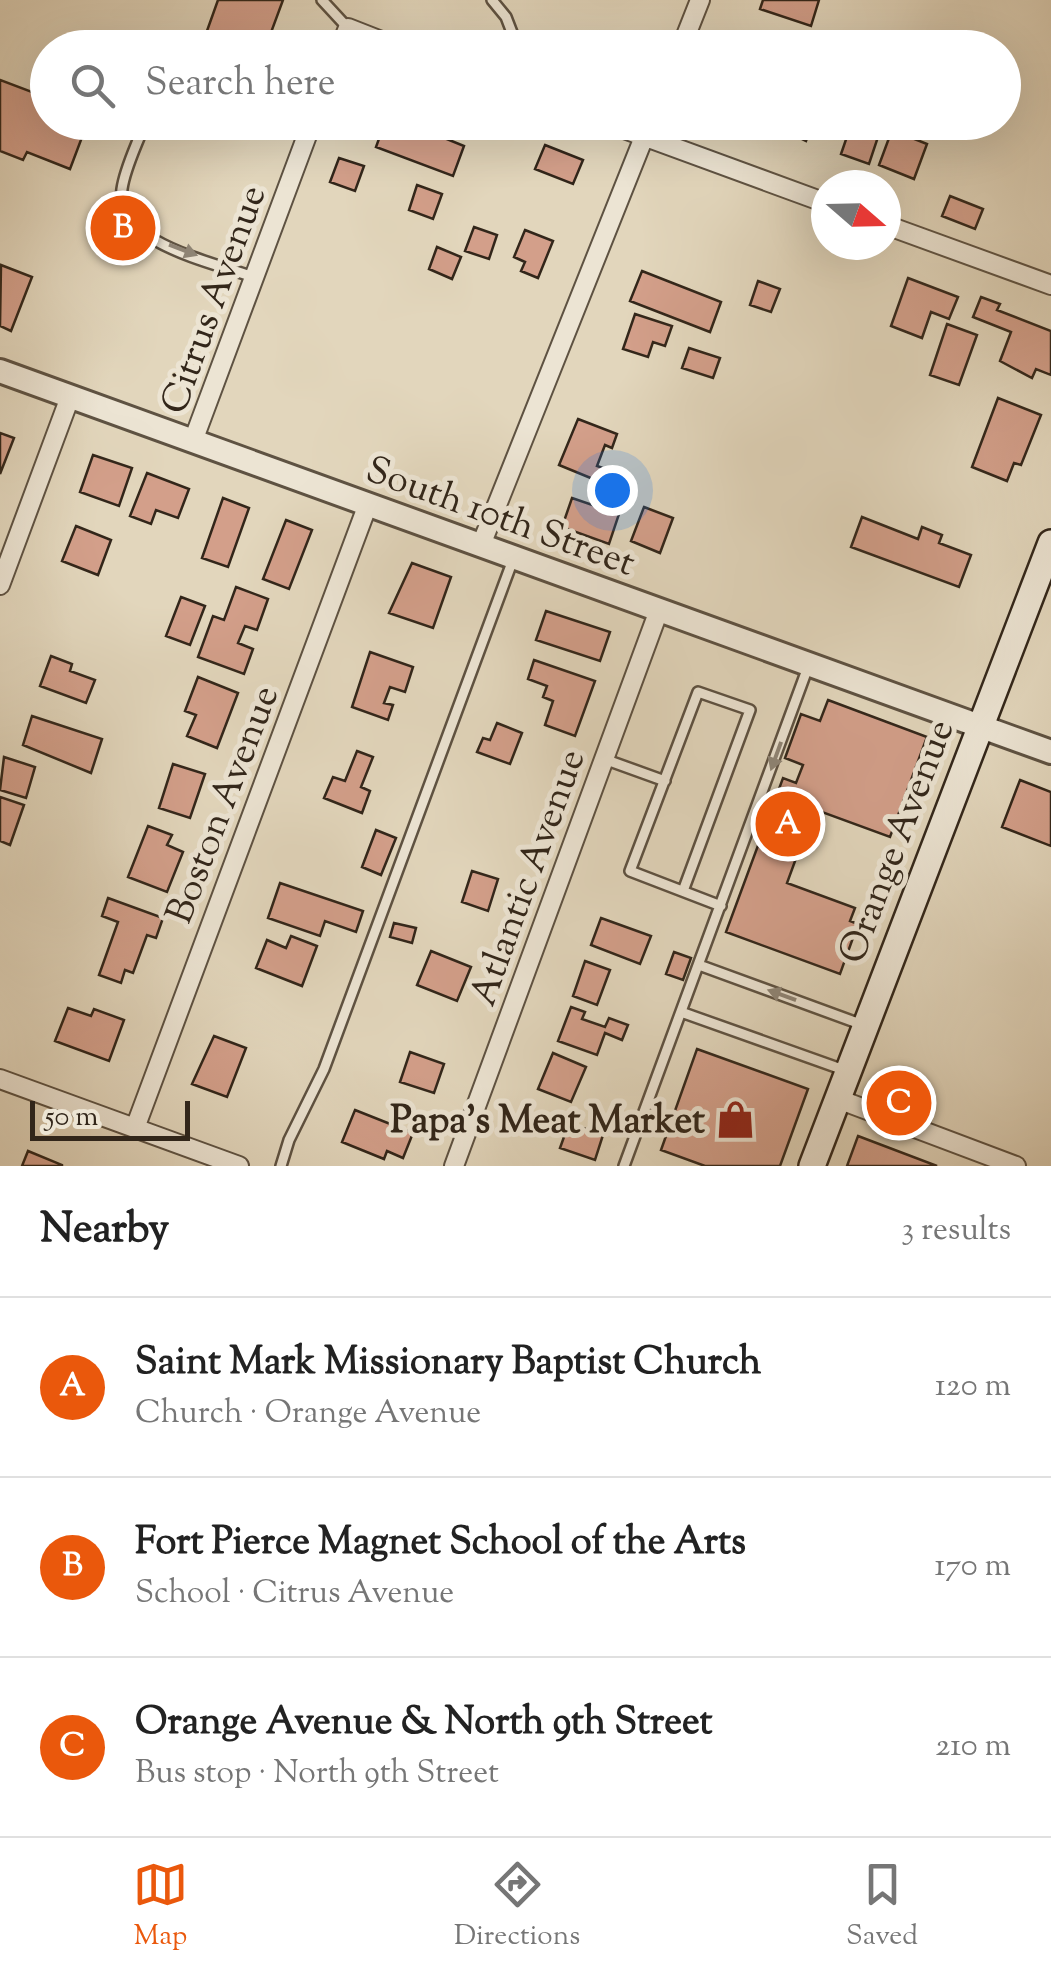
<!DOCTYPE html>
<html lang="en">
<head>
<meta charset="utf-8">
<style>
  :root { --surface:#fff; --page:#f6f6f6; --text:#222; --muted:#767676; --line:#e0e0e0; --accent:#ea580c }
  body { margin:0; font-family:"Sorts Mill Goudy",serif; background:var(--page); color:var(--text) }
  .compass { position:absolute; left:811px; top:170px; width:90px; height:90px; border-radius:50%; background:var(--surface); box-shadow:0 10px 40px #0002; rotate:110deg }
  .scale { position:absolute; left:30px; bottom:25px; width:160px; box-sizing:border-box; padding-left:10px; border:5px solid #32261a; border-top:0; font-size:28px; line-height:35px; white-space:nowrap; color:#32261a; -webkit-text-stroke:8px #ece4d3; paint-order:stroke }
  .you { position:absolute; left:612px; top:490px; width:35px; height:35px; margin:-25px; border:8px solid #fff; border-radius:50%; background:#1a73e8; box-shadow:0 0 0 15px #1a73e833 }
  .badge { display:grid; place-items:center; width:65px; height:65px; border-radius:50%; background:var(--accent); color:#fff; font-size:32px; font-weight:700 }
  .pin { position:absolute; translate:-50% -50%; border:5px solid #fff; box-shadow:0 2px 10px #0006 }
  .list { margin:0; padding:0; list-style:none }
  h2 { display:flex; justify-content:space-between; align-items:center; height:130px; margin:0; padding:0 40px; font-size:42px }
  h2 small { font-size:32px; font-weight:400; color:var(--muted) }
  .list li { display:grid; grid-template-columns:65px 1fr auto; gap:30px; align-items:center; box-sizing:border-box; height:180px; padding:0 40px; border-top:2px solid var(--line) }
  .list b { display:block; font-size:38px; white-space:nowrap }
  .list p { margin:0; font-size:32px; white-space:nowrap; color:var(--muted) }
  .list em { font-size:32px; font-style:normal; color:var(--muted) }
  .icon { flex:none; width:55px; height:55px; fill:none; stroke:currentColor; stroke-width:2; stroke-linecap:round; stroke-linejoin:round }
  .map { position:relative; flex:none; width:1051px; height:1166px; overflow:hidden }
  .search { position:absolute; background:var(--surface); box-shadow:0 10px 40px #0002; left:30px; right:30px; top:30px; height:110px; display:flex; align-items:center; gap:25px; box-sizing:border-box; padding:0 35px; border-radius:55px; color:var(--muted); font-size:38px }
  .sheet { height:670px; background:var(--surface) }
  nav { display:flex; justify-content:space-around; align-items:center; box-sizing:border-box; height:140px; border-top:2px solid var(--line); background:var(--surface); font-size:28px; color:var(--muted) }
  nav a { display:grid; justify-items:center; gap:5px }
  nav .on { color:var(--accent) }
  .map>svg:first-child { display:block }
  .building { fill:#d39f8a; stroke:#32261a; stroke-width:2.5 }
  .lines { fill:none; stroke-linecap:round; stroke-linejoin:round }
  .service-casing { stroke:#5e5242; stroke-width:14 }
  .minor-casing { stroke:#5e5242; stroke-width:22 }
  .tertiary-casing { stroke:#5e5242; stroke-width:28 }
  .secondary-casing { stroke:#32261a; stroke-width:30 }
  .service { stroke:#ece4d3; stroke-width:9 }
  .minor { stroke:#ece4d3; stroke-width:18 }
  .tertiary { stroke:#ece4d3; stroke-width:22 }
  .secondary { stroke:#ece4d3; stroke-width:25 }
  .oneway { fill:#8f8576 }
  .labels { text-anchor:middle; stroke-width:10; stroke-linejoin:round; paint-order:stroke }
  .street-label { font-size:38px; fill:#32261a; stroke:#ece4d3 }
  .poi-label { font-size:38px; font-weight:bold; fill:#32261a; stroke:#ece4d3; text-anchor:end }
</style>
</head>
<body>
<div class="map">
<svg width="1051" height="1166" viewBox="0 0 1051 1166">
  <rect width="100%" height="100%" fill="#e2d6bc"/>
  <filter id="stains"><feTurbulence type="fractalNoise" baseFrequency=".002" numOctaves="4"/><feColorMatrix values="0 0 0 0 .2 0 0 0 0 .09 0 0 0 0 .02 0 0 0 .5 -.17"/></filter>
  <radialGradient id="worn" r=".72"><stop offset=".6" stop-color="#630" stop-opacity="0"/><stop offset="1" stop-color="#630" stop-opacity=".3"/></radialGradient>
  <path class="building" d="M218 0H283L266 46 271 48H218L203 42Z
    M763 0H819L811 26 760 9Z
    M0 80 48 98V122L87 124 70 169 27 152 23 160 0 151Z
    M385 122H405L464 146 453 176 376 147Z
    M767 122H813L806 141Z
    M852 122H883L869 164 841 154Z
    M892 130 927 144 914 179 879 165Z
    M545 145 583 160 573 184 535 169Z
    M339 158 364 166 355 191 330 182Z
    M417 185 442 194 433 219 409 210Z
    M950 196 983 209 975 229 942 216Z
    M474 227 497 235 489 259 465 251Z
    M525 230 553 241 538 278 521 271 525 262 514 257Z
    M437 247 461 257 452 279 429 269Z
    M1 265 32 277 11 331 0 326Z
    M642 271 721 302 710 332 630 301Z
    M908 278 958 297 949 319 931 312 922 338 891 326Z
    M758 281 780 289 771 312 750 305Z
    M981 297 1000 304 997 310 1051 331V375L1036 369 1032 378 1000 361 1011 332 973 317Z
    M635 314 672 326 665 346 653 342 648 357 623 349Z
    M947 324 977 335 959 385 930 375Z
    M689 348 720 358 713 378 682 368Z
    M998 398 1041 415 1021 465 1014 463 1007 481 972 467Z
    M578 419 617 434 612 448 605 445 597 466 603 468 598 481 559 465Z
    M0 433 14 438 0 474Z
    M93 455 132 468 119 506 80 492Z
    M147 473 189 489 178 518 156 510 151 524 130 516Z
    M223 498 249 508 228 567 202 558Z
    M572 498 601 508 604 499 622 505 609 544 562 527Z
    M644 507 673 518 660 553 631 541Z
    M862 517 918 539 922 527 942 535 939 543 971 555 959 587 851 547Z
    M286 520 312 530 289 589 263 579Z
    M76 526 111 540 98 575 62 561Z
    M412 563 451 577 433 628 389 613Z
    M236 587 268 599 257 630 245 626 238 643 253 649 244 674 198 657 213 616 224 620Z
    M181 597 205 606 190 645 166 636Z
    M546 611 610 632 600 661 536 640Z
    M370 652 413 667 405 692 390 687 384 703 393 705 388 720 352 707Z
    M51 656 72 664 70 671 95 680 86 703 40 686Z
    M534 660 595 681 575 736 545 725 553 701 543 697 547 686 528 679Z
    M198 677 238 693 217 748 187 736 196 715 185 711Z
    M828 700 927 737 890 837 814 809 787 883 855 908 850 921 858 924 840 974 726 932 783 778 796 783 803 765 785 758 801 714 820 721Z
    M32 716 102 739 91 773 23 745Z
    M497 723 522 733 510 764 477 752 483 738 490 740Z
    M357 751 373 757 361 787 370 791 362 813 324 798 333 777 345 781Z
    M4 757 35 767 26 798 0 790Z
    M173 764 205 774 190 818 159 808Z
    M1020 780 1051 792V846L1002 827Z
    M0 797 24 805 10 845 0 841Z
    M148 826 172 835 167 845 183 852 167 892 128 877Z
    M376 830 396 838 381 875 362 867Z
    M472 871 498 879 488 911 462 902Z
    M280 883 363 911 356 932 325 921 320 936 268 918Z
    M108 898 163 918 156 938 147 935 133 973 125 970 121 983 99 975 118 922 102 916Z
    M601 918 651 936 640 964 591 945Z
    M394 923 416 928 412 943 390 937Z
    M291 936 317 946 302 986 256 968 267 940 286 948Z
    M431 951 471 967 457 1001 417 985Z
    M674 952 691 958 683 980 666 974Z
    M585 961 610 970 597 1005 573 996Z
    M571 1007 585 1012 582 1019 605 1027 609 1018 628 1025 622 1040 605 1033 597 1055 558 1041Z
    M68 1008 91 1016 94 1009 124 1020 109 1061 55 1041Z
    M214 1036 246 1048 227 1097 192 1084Z
    M697 1049 808 1089 780 1166H705L661 1150Z
    M410 1052 444 1064 434 1093 400 1082Z
    M553 1053 586 1067 571 1102 538 1089Z
    M355 1110 413 1133 403 1158 387 1151 384 1159 342 1142Z
    M569 1123 603 1135 595 1160 560 1148Z
    M858 1136 937 1166H847Z
    M28 1151 62 1165V1166H22Z"/>
  <g class="lines">
    <defs>
      <path id="service" d="M322 0 347 27
        M492 0 506 17 518 48
        M145 122C138 143 125 167 122 189 114 243 213 262 253 277
        M287 122 309 131
        M604 759 665 781
        M683 891 750 710 698 692 630 871 721 906
        M699 965 863 1025
        M681 1012 844 1070
        M281 1166 289 1140 324 1069 514 557
        M624 1166 808 667"/>
      <path id="minor" d="M340 48 348 28 399 48
        M681 48 700 0
        M605 122 826 203
        M886 225 1051 285
        M193 441 312 122
        M481 545 650 122
        M0 585 70 397
        M0 1079 239 1166
        M838 1099 1016 1166
        M135 1128 368 504
        M454 1166 659 610"/>
      <path id="tertiary" d="M0 371 1051 752"/>
      <path id="secondary" d="M812 1166 1051 543"/>
    </defs>
    <use href="#service" class="service-casing"/>
    <use href="#minor" class="minor-casing"/>
    <use href="#tertiary" class="tertiary-casing"/>
    <use href="#secondary" class="secondary-casing"/>
    <use href="#service" class="service"/>
    <use href="#minor" class="minor"/>
    <use href="#tertiary" class="tertiary"/>
    <use href="#secondary" class="secondary"/>
  </g>
  <defs><path id="oneway-solid" d="M-6-.8H1V-3.2L6.5 0L1 3.2V.8H-6Z" transform="scale(2.5)"/></defs>
  <g class="oneway">
    <use href="#oneway-solid" transform="translate(183 250) rotate(21)"/>
    <use href="#oneway-solid" transform="translate(776 756) rotate(110)"/>
    <use href="#oneway-solid" transform="translate(782 995) rotate(-160)"/>
  </g>
  <defs>
    <symbol id="shop-bare" viewBox="-9 -9 18 18"><path d="M-5-2.5h2.3a2.7 3.5 0 0 1 5.4 0H5L5.5 6h-11ZM-1.5-2.5h3a1.5 2.3 0 0 0-3 0Z" fill="#8f2418" stroke="#ece4d3" stroke-width="2.5" paint-order="stroke"/></symbol>
  </defs>
  <g fill-rule="evenodd">
    <use href="#shop-bare" x="708" y="1092" width="55" height="55"/>
  </g>
  <g class="labels">
    <g class="street-label">
      <text transform="translate(212 299) rotate(-70)" y="13">Citrus Avenue</text>
      <text transform="translate(501 515) rotate(20)" y="13">South 10th Street</text>
      <text transform="translate(221 804) rotate(-69)" y="13">Boston Avenue</text>
      <text transform="translate(895 841) rotate(-69)" y="13">Orange Avenue</text>
      <text transform="translate(526 877) rotate(-70)" y="13">Atlantic Avenue</text>
    </g>
    <g class="poi-label">
      <text x="705" y="1132">Papa's Meat Market</text>
    </g>
  </g>
  <rect width="100%" height="100%" filter="url(#stains)"/>
  <rect width="100%" height="100%" fill="url(#worn)"/>
</svg>
<svg class="compass" viewBox="-18 -18 36 36"><path d="M0-13l5 13h-10z" fill="#e53935"/><path d="M0 13l5-13h-10z" fill="#767676"/></svg>
<div class="scale">50 m</div>
<div class="you"></div>
<div class="pin badge" style="left:788px;top:824px">A</div>
<div class="pin badge" style="left:123px;top:228px">B</div>
<div class="pin badge" style="left:899px;top:1103px">C</div>
<div class="search"><svg class="icon" aria-label="search" viewBox="0 0 24 24"><circle cx="10" cy="10" r="6"/><path d="M15 15l6 6"/></svg>Search here</div>
</div>
<section class="sheet">
<h2>Nearby<small>3 results</small></h2>
<ul class="list">
<li><span class="badge">A</span><div><b>Saint Mark Missionary Baptist Church</b><p>Church · Orange Avenue</p></div><em>120 m</em></li>
<li><span class="badge">B</span><div><b>Fort Pierce Magnet School of the Arts</b><p>School · Citrus Avenue</p></div><em>170 m</em></li>
<li><span class="badge">C</span><div><b>Orange Avenue &amp; North 9th Street</b><p>Bus stop · North 9th Street</p></div><em>210 m</em></li>
</ul>
</section>
<nav>
<a class="on"><svg class="icon" aria-label="map" viewBox="0 0 24 24"><path d="M3 6l6-2 6 2 6-2v14l-6 2-6-2-6 2zM9 4v14M15 6v14"/></svg>Map</a>
<a><svg class="icon" aria-label="directions" viewBox="0 0 24 24"><path d="M12 3l9 9-9 9-9-9zM9 14v-3h6M13 9l2 2-2 2"/></svg>Directions</a>
<a><svg class="icon" aria-label="saved" viewBox="0 0 24 24"><path d="M7 4h10v16l-5-4-5 4z"/></svg>Saved</a>
</nav>
</body>
</html>
